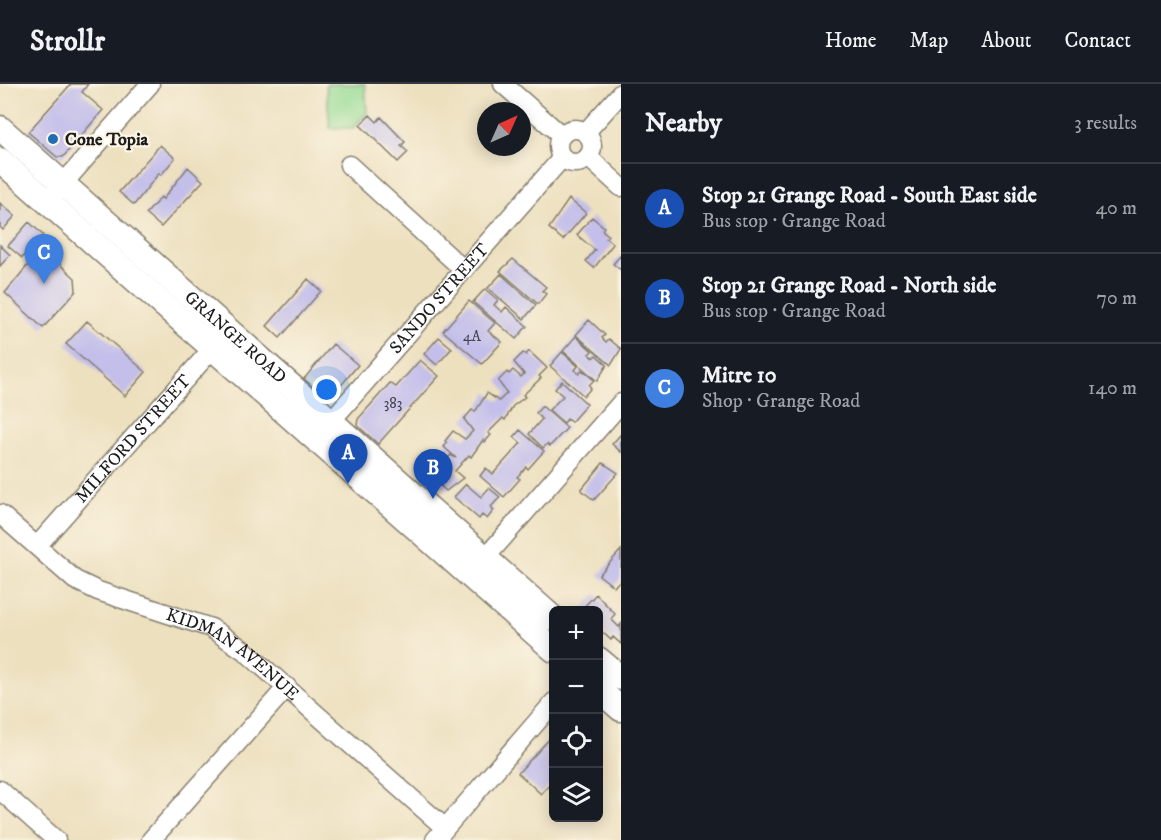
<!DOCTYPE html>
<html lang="en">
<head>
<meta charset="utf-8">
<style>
  :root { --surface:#171b24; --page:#242831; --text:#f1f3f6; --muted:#9ea1a6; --line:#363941; --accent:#1f6fb2 }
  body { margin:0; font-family:"IM FELL DW Pica",serif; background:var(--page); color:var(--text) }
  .controls { position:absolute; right:18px; bottom:18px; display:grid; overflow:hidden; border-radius:9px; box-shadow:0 3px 15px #0003 }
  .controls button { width:54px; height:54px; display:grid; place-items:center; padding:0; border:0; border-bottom:2px solid var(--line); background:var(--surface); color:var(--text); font:30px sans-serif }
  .compass { position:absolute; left:477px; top:18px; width:54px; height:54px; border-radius:50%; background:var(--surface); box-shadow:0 3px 15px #0003; rotate:45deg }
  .you { position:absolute; left:327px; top:306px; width:21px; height:21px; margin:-15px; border:4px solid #fff; border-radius:50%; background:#1a73e8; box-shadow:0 0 0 9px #1a73e833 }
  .badge { display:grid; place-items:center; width:39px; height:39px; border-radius:50%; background:var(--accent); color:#fff; font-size:20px; font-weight:700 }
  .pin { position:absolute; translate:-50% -50px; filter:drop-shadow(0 2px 3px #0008) }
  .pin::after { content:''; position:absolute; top:32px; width:21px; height:18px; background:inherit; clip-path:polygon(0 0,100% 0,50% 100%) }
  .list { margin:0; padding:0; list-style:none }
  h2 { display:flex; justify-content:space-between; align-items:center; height:78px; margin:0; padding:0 24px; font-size:26px }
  h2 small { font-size:20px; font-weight:400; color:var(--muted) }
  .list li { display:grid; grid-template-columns:39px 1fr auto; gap:18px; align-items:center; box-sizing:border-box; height:90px; padding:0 24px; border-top:2px solid var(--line) }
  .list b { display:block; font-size:22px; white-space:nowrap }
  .list p { margin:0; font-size:20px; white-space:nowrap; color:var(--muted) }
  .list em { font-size:20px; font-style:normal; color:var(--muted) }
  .icon { flex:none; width:33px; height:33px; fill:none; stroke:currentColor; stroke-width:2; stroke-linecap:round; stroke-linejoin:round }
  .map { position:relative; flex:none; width:621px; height:756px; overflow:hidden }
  header { display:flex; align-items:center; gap:36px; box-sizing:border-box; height:84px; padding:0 30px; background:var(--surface); border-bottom:2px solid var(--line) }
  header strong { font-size:28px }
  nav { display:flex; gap:33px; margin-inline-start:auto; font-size:21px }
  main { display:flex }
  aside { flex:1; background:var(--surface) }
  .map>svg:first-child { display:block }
  .green { fill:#96db94; stroke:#597c58; stroke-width:1.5 }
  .building { fill:#c3beea }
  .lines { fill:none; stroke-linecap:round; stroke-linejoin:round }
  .minor-casing { stroke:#847e6e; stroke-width:21 }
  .major-casing { stroke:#847e6e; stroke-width:27 }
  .minor { stroke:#fff; stroke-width:18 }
  .major { stroke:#fff; stroke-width:24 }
  .poi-dot { fill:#1f6fb2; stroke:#fcf5e5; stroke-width:2 }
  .labels { text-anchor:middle; stroke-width:4.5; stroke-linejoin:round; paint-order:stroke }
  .number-label { font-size:15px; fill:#464450 }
  .poi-label { font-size:18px; font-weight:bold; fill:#1c1c1c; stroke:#fcf5e5; text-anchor:start }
  .street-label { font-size:18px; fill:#1c1c1c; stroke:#fcf5e5 }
</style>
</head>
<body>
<header>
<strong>Strollr</strong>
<nav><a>Home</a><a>Map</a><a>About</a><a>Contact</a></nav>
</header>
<main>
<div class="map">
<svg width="621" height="756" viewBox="0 0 621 756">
  <rect width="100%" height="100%" fill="#fcf5e5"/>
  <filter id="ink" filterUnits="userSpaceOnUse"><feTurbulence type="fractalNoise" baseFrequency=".0167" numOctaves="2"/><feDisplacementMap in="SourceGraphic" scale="12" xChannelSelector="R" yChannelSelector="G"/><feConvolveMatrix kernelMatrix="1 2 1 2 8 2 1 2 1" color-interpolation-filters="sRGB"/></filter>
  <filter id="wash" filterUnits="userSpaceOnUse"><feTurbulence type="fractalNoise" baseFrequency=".008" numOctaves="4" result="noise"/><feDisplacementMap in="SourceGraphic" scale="24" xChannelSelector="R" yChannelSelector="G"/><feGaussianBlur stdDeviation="1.35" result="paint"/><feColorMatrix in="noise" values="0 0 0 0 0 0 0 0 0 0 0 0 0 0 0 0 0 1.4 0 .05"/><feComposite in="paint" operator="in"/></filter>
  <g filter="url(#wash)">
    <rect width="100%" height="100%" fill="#ede0bf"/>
    <path class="green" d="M326 0H365L367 29 353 44H330Z"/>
    <g id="blocks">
      <path class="building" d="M71 0H88L82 8 103 26 63 73H57L28 48Z
        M370 31 377 38 381 33 405 58 401 62 408 68 398 78 360 41Z
        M160 61 175 74 161 91 159 89 134 121 119 108Z
        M188 83 203 97 161 143 146 130 161 113 163 115Z
        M569 115 586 129 563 156 549 144Z
        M0 119 15 132 3 146 0 143Z
        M592 133 604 143 602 146 608 151 606 154 613 160 594 184 586 177 595 166 577 151Z
        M29 138 43 151 22 174 8 162Z
        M0 161 10 171 0 182Z
        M42 164 75 194 76 207 43 244 5 209Z
        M621 171V186L613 180Z
        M513 175 546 203 542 207 546 210 538 220 500 187Z
        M501 190 536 221 524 235 488 204Z
        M308 195 321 207 280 254 267 242Z
        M485 205 498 216 494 221 502 228 506 223 527 242 516 255 473 218Z
        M469 217 495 239 488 247 502 258 482 280 443 247Z
        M589 236 605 251 602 254 606 258 609 255 621 265 611 281 576 251Z
        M87 237 146 288 125 312 66 260Z
        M576 252 592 267 589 270 593 274 596 271 607 281 597 297 563 267Z
        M439 253 452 264 437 281 424 270Z
        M333 260 358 281 333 311 322 310 304 295Z
        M529 267 547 284 539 292 541 294 523 311 525 313 513 322 505 336 503 334 488 349 491 351 485 358 483 356 471 373 469 371 461 380 455 387 463 394 446 407 430 392 434 388 433 382 440 375 444 378 451 371 456 374 444 363 447 359 445 357 453 347 465 355 473 347 464 335 472 326 475 328 487 309 499 317 507 309 498 297 507 288 509 290 513 286 521 293 524 290 514 278 523 269 526 271Z
        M562 268 578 282 575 286 579 290 582 286 594 296 589 301 591 304 584 312 550 282Z
        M420 276 439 292 378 360 357 341 358 335 390 299 396 303Z
        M562 297 587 320 571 338 567 335 564 339 549 326 563 312 555 305Z
        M542 322 567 344 550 362 547 360 543 364 529 350 542 335 536 329Z
        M520 346 544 367 528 385 526 383 517 393 520 395 504 413 480 392 486 384 493 390 521 359 514 353Z
        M621 350V368L612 360Z
        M603 379 618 389 594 416 581 406Z
        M466 400 481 413 489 404 500 413 491 423 494 426 487 435 482 431 479 435 454 413Z
        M621 466V495L614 503 599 491Z
        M596 510 615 530 611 535 619 543 621 540V560L613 553 611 556 599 545 601 542 598 540V526H581Z
        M554 650V696L541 710 518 689Z"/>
    </g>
  </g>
  <g filter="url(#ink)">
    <use href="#blocks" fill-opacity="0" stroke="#847e6e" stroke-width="1.5"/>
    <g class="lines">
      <defs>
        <g id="minor">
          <path d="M503 0 561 51"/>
          <circle cx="575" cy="62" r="17"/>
          <path d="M586 48 621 9"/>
          <path d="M588 73 621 103"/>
          <path d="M349 81 464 186"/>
          <path d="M55 109 150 0"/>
          <path id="s1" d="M324 345 562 74"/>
          <path id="s2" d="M0 430 75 496 98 507 211 544 245 567 445 744"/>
          <path id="s3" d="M37 462 221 255"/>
          <path d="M478 482 621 319"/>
          <path d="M0 706 56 756"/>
          <path d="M151 756 287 603"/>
          <path d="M435 756 554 618"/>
        </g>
        <g id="major">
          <path id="s4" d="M0 44 554 535"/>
          <path d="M0 76 554 566"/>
          <path d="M598 575 621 594"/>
          <path d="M598 605 621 625"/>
        </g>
      </defs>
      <use href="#minor" class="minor-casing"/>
      <use href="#major" class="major-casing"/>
      <use href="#minor" class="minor"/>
      <use href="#major" class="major"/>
    </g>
  </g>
  <circle class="poi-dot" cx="53" cy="55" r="6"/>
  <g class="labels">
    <g class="number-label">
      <text x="472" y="257">4A</text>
      <text x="393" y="324">383</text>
    </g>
    <g class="poi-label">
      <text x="65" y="61">Cone Topia</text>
    </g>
    <g class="street-label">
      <text dy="6" stroke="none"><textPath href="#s1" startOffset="174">SANDO STREET</textPath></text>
      <text dy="6" stroke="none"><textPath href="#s4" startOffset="315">GRANGE ROAD</textPath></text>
      <text dy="6" stroke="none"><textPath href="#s3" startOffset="144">MILFORD STREET</textPath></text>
      <text dy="6" stroke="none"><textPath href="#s2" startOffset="276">KIDMAN AVENUE</textPath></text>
    </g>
  </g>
</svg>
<div class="controls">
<button>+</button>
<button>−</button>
<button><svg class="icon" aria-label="locate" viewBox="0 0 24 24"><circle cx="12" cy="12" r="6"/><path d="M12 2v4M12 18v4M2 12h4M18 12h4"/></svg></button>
<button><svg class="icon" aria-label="layers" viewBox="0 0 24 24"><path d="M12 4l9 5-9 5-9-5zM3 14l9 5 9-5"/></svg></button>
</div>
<svg class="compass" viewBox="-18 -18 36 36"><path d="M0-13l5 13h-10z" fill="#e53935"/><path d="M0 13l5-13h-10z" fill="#9ea1a6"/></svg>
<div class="you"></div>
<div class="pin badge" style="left:348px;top:400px;background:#1a4fb4">A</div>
<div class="pin badge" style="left:433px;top:415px;background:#1a4fb4">B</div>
<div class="pin badge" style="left:44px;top:200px;background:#3f7fe0">C</div>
</div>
<aside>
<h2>Nearby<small>3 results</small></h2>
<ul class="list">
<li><span class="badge" style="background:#1a4fb4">A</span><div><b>Stop 21 Grange Road - South East side</b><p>Bus stop · Grange Road</p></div><em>40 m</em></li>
<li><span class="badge" style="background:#1a4fb4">B</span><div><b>Stop 21 Grange Road - North side</b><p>Bus stop · Grange Road</p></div><em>70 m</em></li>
<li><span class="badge" style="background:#3f7fe0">C</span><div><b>Mitre 10</b><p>Shop · Grange Road</p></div><em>140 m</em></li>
</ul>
</aside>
</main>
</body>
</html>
